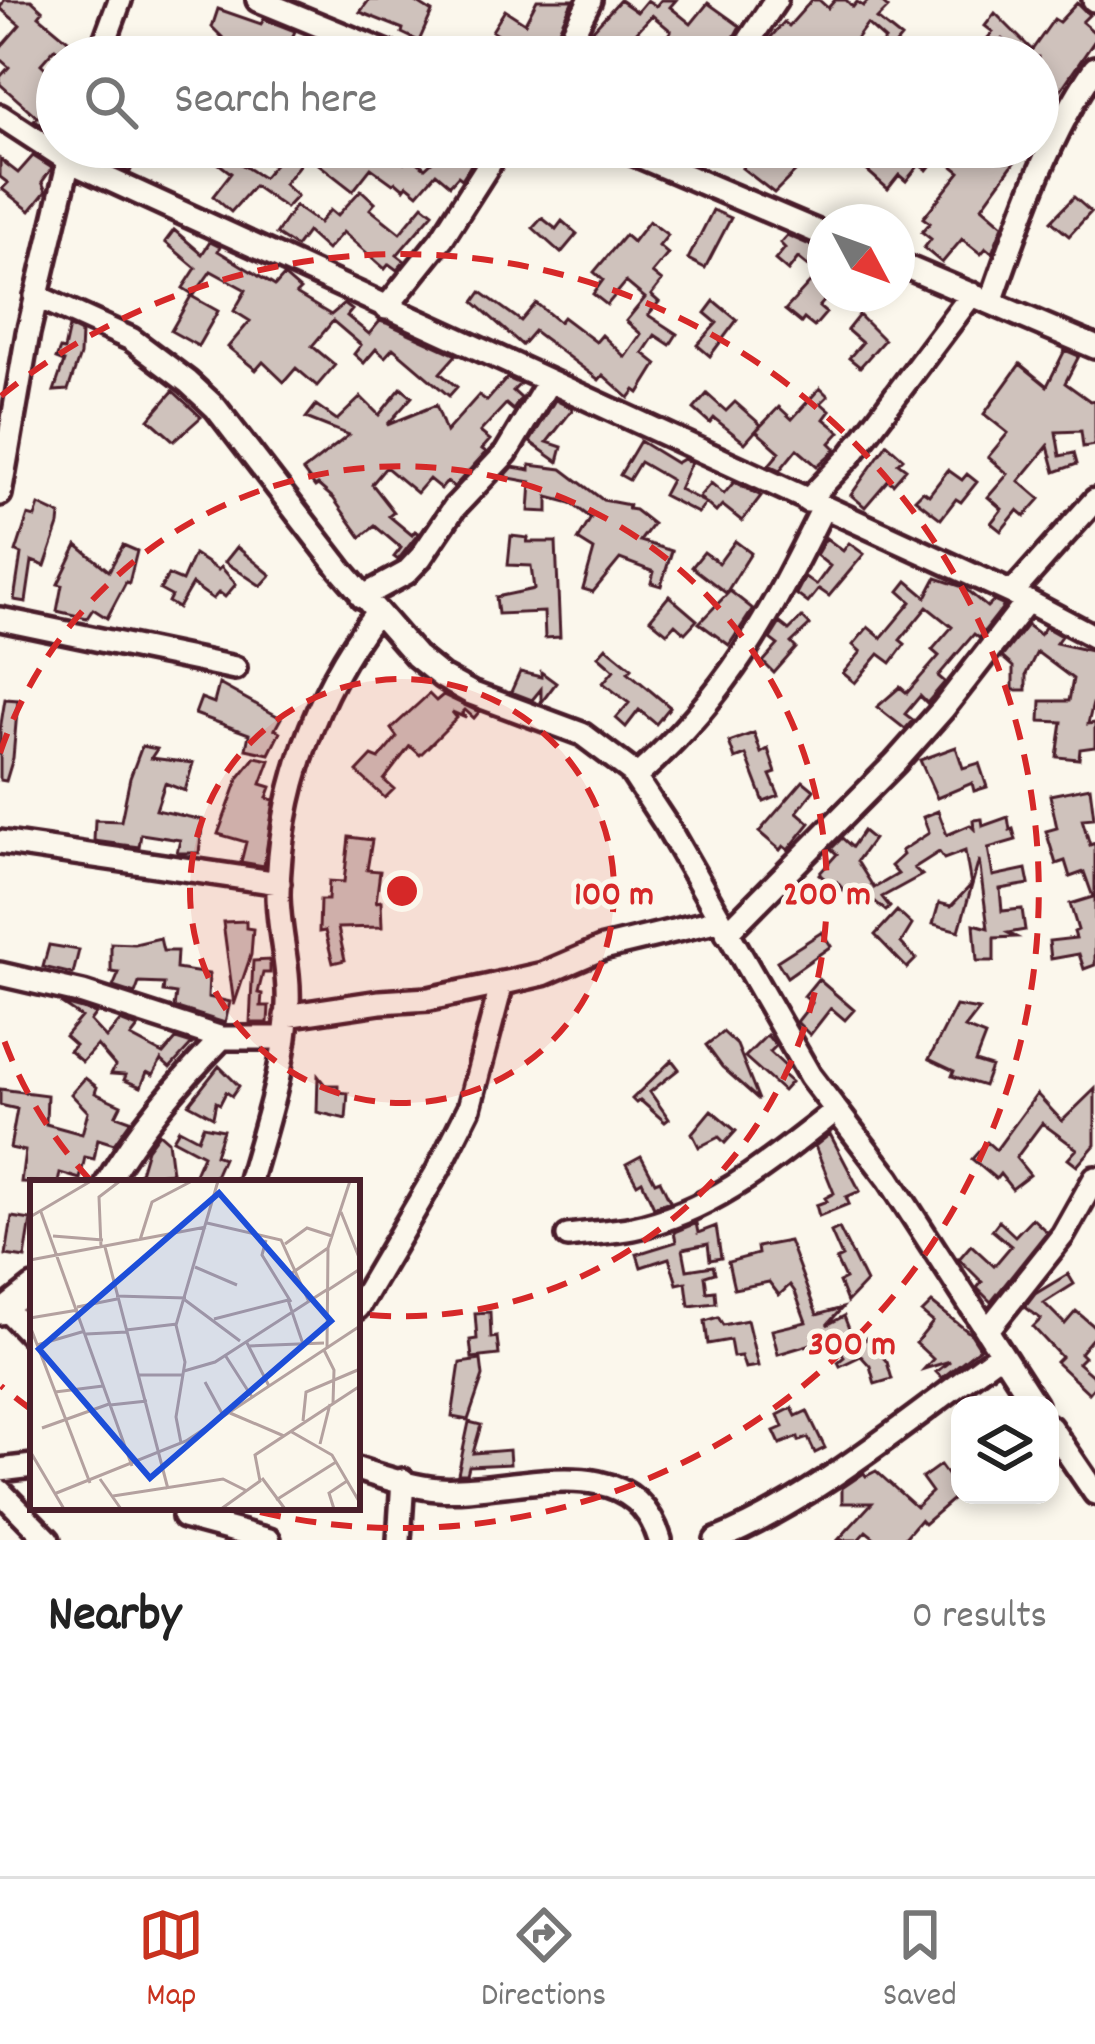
<!DOCTYPE html>
<html lang="en">
<head>
<meta charset="utf-8">
<style>
  :root { --surface:#fff; --page:#f6f6f6; --text:#222; --muted:#767676; --line:#e0e0e0; --accent:#c8321e }
  body { margin:0; font-family:Dekko,sans-serif; background:var(--page); color:var(--text) }
  .controls { position:absolute; right:36px; bottom:36px; display:grid; overflow:hidden; border-radius:24px; box-shadow:0 6px 18px #0003 }
  .controls button { width:108px; height:108px; display:grid; place-items:center; padding:0; border:0; border-bottom:3px solid var(--line); background:var(--surface); color:var(--text); font:60px sans-serif }
  .compass { position:absolute; left:807px; top:204px; width:108px; height:108px; border-radius:50%; background:var(--surface); box-shadow:0 6px 18px #0003; rotate:131deg }
  .list { margin:0; padding:0; list-style:none }
  h2 { display:flex; justify-content:space-between; align-items:center; height:156px; margin:0; padding:0 48px; font-size:51px }
  h2 small { font-size:39px; font-weight:400; color:var(--muted) }
  .icon { flex:none; width:66px; height:66px; fill:none; stroke:currentColor; stroke-width:2; stroke-linecap:round; stroke-linejoin:round }
  .map { position:relative; flex:none; width:1095px; height:1540px; overflow:hidden }
  .search { position:absolute; background:var(--surface); box-shadow:0 6px 18px #0003; left:36px; right:36px; top:36px; height:132px; display:flex; align-items:center; gap:30px; box-sizing:border-box; padding:0 42px; border-radius:66px; color:var(--muted); font-size:45px }
  .sheet { height:336px; background:var(--surface) }
  nav { display:flex; justify-content:space-around; align-items:center; box-sizing:border-box; height:168px; border-top:3px solid var(--line); background:var(--surface); font-size:33px; color:var(--muted) }
  nav a { display:grid; justify-items:center; gap:6px }
  nav .on { color:var(--accent) }
  .map>svg:first-child { display:block }
  .building { fill:#cfc2bc; stroke:#4a1f2b; stroke-width:3 }
  .lines { fill:none; stroke-linecap:round; stroke-linejoin:round }
  .minor-casing { stroke:#4a1f2b; stroke-width:30 }
  .minor { stroke:#fbf7ec; stroke-width:21 }
  .ring { fill:none; stroke:#d62828; stroke-width:6; stroke-dasharray:21 15 }
  .inset-road { fill:none; stroke:#b4a19f; stroke-width:3 }
  .view { fill:#1d4ed8; fill-opacity:0.15; stroke:#1d4ed8; stroke-width:6 }
  .inset-edge { fill:none; stroke:#4a1f2b; stroke-width:6 }
  .centre { fill:#d62828; stroke:#fbf7ec; stroke-width:6 }
  .ring-label { font-size:36px; text-anchor:middle; font-weight:bold; fill:#d62828; stroke:#fbf7ec; stroke-width:10; stroke-linejoin:round; paint-order:stroke }
</style>
</head>
<body>
<div class="map">
<svg width="1095" height="1540" viewBox="0 0 1095 1540">
  <rect width="100%" height="100%" fill="#fbf7ec"/>
  <filter id="ink" filterUnits="userSpaceOnUse"><feTurbulence type="fractalNoise" baseFrequency=".00833" numOctaves="2"/><feDisplacementMap in="SourceGraphic" scale="24" xChannelSelector="R" yChannelSelector="G"/><feConvolveMatrix kernelMatrix="1 2 1 2 8 2 1 2 1" color-interpolation-filters="sRGB"/></filter>
  <g filter="url(#ink)">
    <path class="building" d="M4 0H31L43 11 39 16 80 50 74 57H66L55 48 41 64 57 79 50 86 57 92V135L34 120 37 117 0 84V77L9 67 0 59V48L20 25 0 8Z
      M369 0H413L432 12 419 41 402 33 403 29 360 12Z
      M537 0H573L546 57H514L518 48 492 31 505 10 525 23Z
      M620 0 637 12 647 0 656 6 661 0H676L670 7 691 24 708 3 740 26 723 57H667L657 49 671 31 652 15 614 57H581L590 33Z
      M812 0H819L828 8 835 0H846L853 7 857 2 863 6 869 0H879L888 8 877 19 901 38 885 57H870L885 40 867 24 852 44 867 57H778L764 45 784 22 789 26Z
      M1077 3 1089 15 1082 22 1095 33V40L1053 101 1038 89V57H1023L1002 39 985 57H971L993 32 985 26 995 13 1032 50 1054 19 1059 22Z
      M218 9 261 24 264 19 295 31 284 57H266L257 53 258 50 224 39 212 27Z
      M96 147H141L130 172 92 155Z
      M172 147H252L241 164 263 178 279 159 265 147H385L404 163 410 156 425 168 448 147H482L462 179 458 176 450 185 436 173 418 194 407 185 404 189 396 182 393 184 371 168 353 191 307 155 284 184 297 196 286 208 254 186 231 212 213 196 231 173 201 150 192 162Z
      M879 147 900 161 911 147H1013L1021 153 982 207 1003 225 992 253 986 248 981 254 962 239 942 263 924 248 931 239 922 232 930 223 923 218 960 172 939 155 927 170 919 165 906 181 899 175 888 189 863 167Z
      M755 152 772 167 781 158 796 171 774 193 742 168Z
      M33 156 52 168 42 182 46 191 30 211 2 189 8 183 0 177V159L18 173Z
      M361 190 375 203 370 209 400 233 423 205 433 213 397 255 405 261 397 270 389 264 385 269 343 232 327 250 307 232 296 247 276 234 295 206 319 223 330 210 337 216Z
      M1074 197 1091 212 1069 236 1051 221Z
      M713 210 731 218 705 268 688 259Z
      M542 218 556 229 562 221 577 234 561 253 533 228Z
      M649 221 668 235 659 246 668 254 652 273 662 281 651 295 659 302 648 315 677 334 670 345 655 335 643 353 657 364 639 393 635 390 629 398 603 375 599 380 534 331 522 345 474 302 481 292 521 321 536 303 559 322 563 317 596 342 602 335 625 357 641 334 626 321 645 298 626 282 607 305 593 294 603 280 594 272 625 235 633 242Z
      M174 230 202 254 210 242 220 247 218 251 275 286 284 276 300 290 296 294 331 315 344 304 352 310 347 316 369 334 380 321 386 323 456 355 440 373 457 387 449 396 393 348 385 357 376 349 364 363 354 354 361 345 333 321 312 346 335 365 317 386 296 368 284 382 263 362 256 370 228 347 250 321 234 311 246 290 211 271 194 295 183 288 196 268 165 242Z
      M787 235 810 245 825 258V280L798 258 788 271 775 260 785 248 780 243Z
      M817 275 825 282V300L819 307 826 313 814 327 804 319 801 323 785 310Z
      M191 296 218 311 198 346 171 331Z
      M714 301 737 320 710 356 697 345 717 323 705 313Z
      M859 315 884 340 860 367 849 358 862 343 847 330Z
      M69 327 81 333 80 355 68 390 54 391 64 362 56 359 60 349 64 350Z
      M1065 350 1079 356 1065 383 1090 401 1095 400V445L1083 447 1081 431 1056 432 1060 456 1074 453 1077 464 1055 472 1048 446 1019 481 1040 499 1025 516 1018 510 1001 531 991 523 1002 509 988 497 1008 474 988 457 1008 433 984 414 1020 364 1047 386Z
      M507 378 520 384 513 391 521 398 513 410 506 404 480 432 490 440 482 449 486 452 454 487 447 482 441 489 429 479 417 493 386 467 372 484 394 512 389 516 412 535 415 531 419 533 398 560 394 557 401 548 375 526 361 537 333 498 318 485 315 487 303 471 349 435 306 418 316 405 337 420 361 397 379 415 401 388 412 397 387 425 436 405 446 432 479 395 487 401Z
      M820 388 828 396 821 403 830 411 824 419 840 432 830 443 836 449 817 466 797 449 780 470 769 465 780 452 756 431 779 407 792 419Z
      M173 391 201 417 174 441 149 419Z
      M707 394 726 411 735 402 761 425 745 443 714 418 710 423 694 409Z
      M555 400 573 409 547 442 562 447 558 462 530 442Z
      M640 441 676 463 683 459 691 462 679 489 706 503 698 513 663 495 671 480 640 462 629 480 620 475Z
      M887 444 903 458 898 463 906 469 893 484 888 480 865 507 851 495Z
      M530 465 562 469 603 500 629 505 628 509 635 510 653 524 640 541 672 551 661 586 651 583 654 572 620 559 593 592 583 589 594 550 578 540 591 518 571 503 548 497V512L529 511 531 482 504 477 513 467 530 470Z
      M948 470 962 480 967 474 977 482 961 502 956 499 941 519 915 499 923 491 929 495Z
      M734 482 761 496 742 521 722 505 716 512 699 497 711 483 724 494Z
      M39 505 60 515 59 525 45 566 32 561 26 602 14 600 21 554 16 552 28 515 35 517Z
      M511 536 528 538 527 542H556L560 637 545 638 544 612 498 614 496 597 534 589 531 566 508 565Z
      M826 538 843 551 849 543 864 554 829 596 819 589 808 603 796 594 805 577 816 585 830 566 816 555Z
      M735 541 751 553 726 593 692 567 704 552 719 563Z
      M77 545 109 571 123 545 137 551 129 583 126 582 107 618 93 609 87 618 57 611 62 585 58 584Z
      M237 547 271 575 261 586 225 562Z
      M194 554 218 570 221 567 236 584 225 597 219 592 213 599 192 584 178 608 168 602 171 596 160 590 168 575 182 581Z
      M936 578 963 587 987 607 993 601 1004 606 979 638 974 634 938 676 945 682 927 703 920 696 905 714 913 720 905 729 877 707 900 687 907 693 939 656 932 650 952 627 927 607 900 640 905 644 891 663 879 654 855 683 843 673 861 652 853 645 868 627 881 638 911 602 899 591 907 581 926 597Z
      M730 591 753 609 729 645 699 623Z
      M669 596 697 620 685 633 675 624 667 633 650 619Z
      M802 617 810 625 791 643 796 648 774 673 763 662 778 645 770 639 780 623 789 630Z
      M1027 625 1040 635 1045 627 1061 636 1056 643 1095 652V695L1088 724 1095 723V747L1080 749 1079 759 1057 757 1062 722 1040 721 1041 701H1069L1073 679 1037 652 1026 674V690H1013V667L1002 657Z
      M606 647 632 668 628 672 670 707 656 724 639 710 626 727 616 718 629 703 603 683 614 670 598 656Z
      M520 672 541 677V672L556 683 541 703V689L532 700 511 692Z
      M219 684 281 718 275 729 280 732 269 754 246 749 249 734 195 714 201 698 214 703Z
      M429 694 436 701 443 695 479 712 474 718 465 710 462 713 466 718 452 712 457 718 420 755 410 746 384 780 394 789 385 798 357 772 372 756 379 759 397 737 391 729Z
      M5 699 18 700 13 758 6 781 0 780V730Z
      M754 733 761 753 768 749 776 773 770 775 779 796 764 802 746 755 735 759 729 742Z
      M142 746 157 749 151 758 193 763 185 791 165 783 156 810 203 820 199 853H177L180 840 141 834 139 847 94 841 95 820 121 821 130 778Z
      M956 747 963 768 979 763 987 787 974 791 972 783 937 798 920 760Z
      M255 757 270 760 261 784 271 787 267 798 274 800 264 866 241 862 246 842 218 834 239 777Z
      M803 781 814 790 797 812 810 823 788 850 783 846 780 850 759 832Z
      M1090 787 1094 818 1082 819 1090 845 1095 843V965L1084 969 1079 954 1051 959 1049 941 1076 938 1074 932 1078 930 1070 904 1093 897 1084 872 1070 877 1065 861 1056 864 1046 831 1057 828 1050 795Z
      M938 811 947 835 970 825 974 829 973 820 982 819 983 826 1008 817 1010 830 1013 829 1016 840 988 848 993 876 1026 869 1029 884 1000 889 1002 911 1022 909 1025 930 1008 933 1016 937 994 938V961H977L974 924 988 928 979 860 959 931 933 924 939 903 951 906 971 885 965 851 944 859 939 852 914 868 922 875 882 897 890 907 886 911 860 889 849 897 837 882 833 886 819 874 837 854 831 849 842 838 852 847 863 831 873 839 857 861 874 888 898 874 891 866 903 855 901 851 929 833 923 817Z
      M349 837 372 840 367 870 380 871 376 902 381 901 382 927 338 928 345 960 333 963 325 931 319 932 320 900H328L329 881 344 882Z
      M897 911 912 925 901 943 916 959 907 968 875 935Z
      M246 921V928L253 929 251 955 234 1005 223 922Z
      M822 932 831 946 787 977 777 961Z
      M160 938 163 951H177L176 969 209 974 208 997 230 1002 225 1023 174 1007 176 994 163 992 164 984 139 983 135 994 113 987 119 973 111 972V943L135 944Z
      M49 945 79 950 73 974 43 967Z
      M253 961 270 960V973H263L258 993 262 994 261 1006H269L268 1023H250Z
      M818 979 854 1010 845 1020 831 1008 810 1035 797 1022 812 1003 804 996Z
      M60 1003 96 1013 90 1021 106 1038 120 1021 138 1028 131 1037 163 1054 176 1039 192 1044 170 1068 161 1060 153 1075 147 1072 141 1087 124 1080 126 1075 111 1074 115 1066 97 1045 82 1062 69 1051 75 1045 65 1036 81 1017Z
      M956 1006 979 1010 965 1028 985 1036 975 1062 991 1067 984 1086 952 1076 954 1071 929 1059Z
      M723 1032 737 1045 759 1100 722 1067 706 1045Z
      M767 1035 776 1046 770 1052 787 1068 782 1074 791 1082 783 1091 745 1057Z
      M672 1060 679 1069 650 1092 669 1119 665 1122 640 1100 636 1103 632 1099Z
      M219 1066 239 1086 232 1096 226 1092 220 1104 216 1102 213 1117 189 1104Z
      M318 1076 325 1085H338V1092L348 1093 346 1119 317 1112Z
      M85 1078 97 1087 95 1093 121 1105 116 1115 130 1120 129 1123 114 1144 98 1139 94 1159 85 1157 80 1179 60 1173 58 1183 21 1182 25 1151 10 1148 17 1109 0 1105V1089L47 1095 46 1124 82 1134 88 1112 71 1094Z
      M1095 1089V1145L1077 1166 1068 1159 1077 1149 1042 1123 1016 1158 1030 1175 1012 1189 1000 1174 996 1179 972 1159 987 1142 996 1150 1037 1094 1062 1121Z
      M711 1110 736 1131 725 1143 719 1137 699 1147 692 1133Z
      M203 1126 223 1130 215 1155 223 1158 212 1183H191L203 1155 173 1139 179 1129 198 1139Z
      M159 1133 168 1141 172 1172 154 1174 153 1180 139 1176 147 1149Z
      M830 1134 860 1191 846 1197 849 1204 819 1216 816 1205 827 1201 825 1198 834 1193 815 1146Z
      M641 1156 655 1182 660 1180 670 1201 654 1207 642 1181 637 1184 626 1164Z
      M12 1217 31 1220 25 1258 6 1255Z
      M1032 1218 1047 1232 991 1302 977 1288 982 1282 959 1259 971 1245 994 1266 1011 1246 992 1230 999 1221 1015 1236Z
      M696 1223 698 1233 716 1226 721 1258 710 1260 708 1244 683 1249 687 1270 713 1266 715 1273 705 1276 707 1292 715 1291 716 1303 689 1306 686 1282 677 1284 669 1258 641 1267 637 1254 676 1242 674 1232Z
      M839 1228 866 1282 847 1302 839 1282 845 1279 836 1260 842 1257 831 1232Z
      M789 1241 817 1315 842 1308 827 1325 844 1316 856 1347 867 1338 887 1362 892 1379 875 1384 870 1366 861 1356 840 1366 838 1362 844 1357 835 1337 778 1354 772 1330 806 1322 795 1292 790 1285 779 1295 769 1282 734 1289 728 1262 758 1254 757 1247Z
      M1068 1274 1074 1284 1044 1303 1065 1324 1076 1311 1095 1327V1335L1080 1353 1084 1357 1078 1363 1095 1378V1386L1089 1393 1056 1362 1061 1357 1033 1327 1041 1319 1025 1307 1035 1294Z
      M932 1303 971 1334 980 1348 942 1378 936 1372 950 1361 924 1369 933 1359 916 1343 933 1322 922 1313Z
      M490 1312 491 1338 497 1337 499 1355 472 1358 470 1340 477 1339 475 1313Z
      M718 1317 723 1325 747 1320 758 1366 745 1368 741 1356 733 1357 730 1340 708 1344 705 1321Z
      M481 1360 483 1376 468 1420 452 1417 460 1363Z
      M792 1408 796 1416 807 1411 825 1448 815 1453 808 1438 799 1441 798 1437 780 1444 774 1431 783 1427 778 1415Z
      M469 1422 481 1425 473 1453 509 1450 510 1464 469 1466 467 1474H458Z
      M940 1465 953 1483 960 1479V1493L924 1524 920 1520 903 1540H877L866 1531 858 1540H838L872 1503H842V1488L864 1473 866 1476 876 1471 916 1507 932 1492 922 1478Z"/>
    <g class="lines">
      <defs>
        <path id="minor" d="M258 0 397 57
          M1094 0H1095
          M99 57 120 0
          M561 57 590 0
          M738 57 776 0
          M0 116 69 161 1012 593 1095 637
          M618 147 825 235
          M897 263 1095 347
          M36 296 131 339 188 382 216 408 341 570 416 656 442 677 471 693 582 734 630 770 667 826 810 1076 889 1179 1035 1405
          M991 302C1019 223 1047 137 1095 68
          M386 308 442 238 500 147
          M0 494 28 333 72 148
          M807 501 851 455 972 294
          M1012 593 1095 500
          M362 597 406 573 421 557 454 508 506 453 549 381
          M0 619 235 668
          M636 777C730 692 768 619 823 508
          M0 842 279 883
          M727 933 895 763 943 709 1027 601
          M0 974 83 993 222 1038H283
          M286 1016 380 1002 429 999 486 987 543 974 603 948 719 920
          M107 1183C138 1129 178 1083 222 1038
          M249 1183C265 1126 286 1064 288 1004 290 968 278 931 278 894 279 794 315 693 376 613
          M568 1236C589 1233 612 1232 633 1228 712 1212 774 1159 835 1111
          M5 1308 33 1337
          M357 1308 438 1170 469 1108 502 983
          M0 1313 33 1287
          M987 1331 1063 1235 1095 1178
          M1050 1427 1095 1493
          M357 1469C381 1477 413 1487 438 1489 510 1495 630 1442 660 1540
          M0 1470 33 1466
          M0 1491 48 1540
          M184 1517 269 1540
          M399 1540 403 1480
          M716 1540C812 1502 915 1415 1000 1354"/>
      </defs>
      <use href="#minor" class="minor-casing"/>
      <use href="#minor" class="minor"/>
    </g>
  </g>
  <circle cx="402" cy="891" r="212" fill="#d62828" fill-opacity=".12"/>
  <g class="ring">
    <circle cx="402" cy="891" r="212"/>
    <path d="M91 1181A425 425 0 0 1 0 1029M0 753A425 425 0 1 1 358 1314"/>
    <path d="M32 1410A637 637 0 0 1 1 1386M1 396A637 637 0 1 1 243 1508"/>
  </g>
  <g transform="translate(30 1180)">
    <rect width="330" height="330" fill="#fbf7ec"/>
    <path class="inset-road" d="M11 32 102 286M311 32 330 80M0 37 61 1M177 43 251 60 279 122M23 56 73 60M110 60 122 22 162 1M236 60 232 75 261 122M255 64 277 48 302 56M71 67 69 17 90 1M75 67 138 309M0 80 176 47M165 87 207 105M262 93 298 68M298 110 330 89M86 116 156 118M155 120 210 161M47 127 87 119M0 138 48 130M184 139 258 120 273 164M0 146 60 303M96 150 147 144M56 154 97 152M217 163 239 206M7 165 55 151M219 166 294 163M297 169 298 68 320 1M294 170 304 190 303 223M195 175 222 217M154 191 185 182 298 109M109 195H153M175 202 194 237M25 212 73 206M80 225 117 221M200 233 254 256M273 241 276 212 330 189M12 248 79 224M260 251 302 275 330 323M151 263 146 237 155 182 146 145 188 1M290 264 300 224M0 271 34 329M232 298 255 329M70 299 91 329M24 314 156 261 330 146M83 316 193 299 217 311M246 320 306 282M191 329 230 301 225 275 330 206M304 329 299 313 317 301"/>
    <path class="view" d="M189 13 301 141 120 298 9 169Z"/>
    <rect width="330" height="330" class="inset-edge"/>
  </g>
  <circle cx="402" cy="891" r="18" class="centre"/>
  <g class="ring-label">
    <text x="614" y="904">100 m</text>
    <text x="827" y="904">200 m</text>
    <text x="852" y="1354">300 m</text>
  </g>
</svg>
<div class="controls">
<button><svg class="icon" aria-label="layers" viewBox="0 0 24 24"><path d="M12 4l9 5-9 5-9-5zM3 14l9 5 9-5"/></svg></button>
</div>
<svg class="compass" viewBox="-18 -18 36 36"><path d="M0-13l5 13h-10z" fill="#e53935"/><path d="M0 13l5-13h-10z" fill="#767676"/></svg>
<div class="search"><svg class="icon" aria-label="search" viewBox="0 0 24 24"><circle cx="10" cy="10" r="6"/><path d="M15 15l6 6"/></svg>Search here</div>
</div>
<section class="sheet">
<h2>Nearby<small>0 results</small></h2>
<ul class="list">
</ul>
</section>
<nav>
<a class="on"><svg class="icon" aria-label="map" viewBox="0 0 24 24"><path d="M3 6l6-2 6 2 6-2v14l-6 2-6-2-6 2zM9 4v14M15 6v14"/></svg>Map</a>
<a><svg class="icon" aria-label="directions" viewBox="0 0 24 24"><path d="M12 3l9 9-9 9-9-9zM9 14v-3h6M13 9l2 2-2 2"/></svg>Directions</a>
<a><svg class="icon" aria-label="saved" viewBox="0 0 24 24"><path d="M7 4h10v16l-5-4-5 4z"/></svg>Saved</a>
</nav>
</body>
</html>
